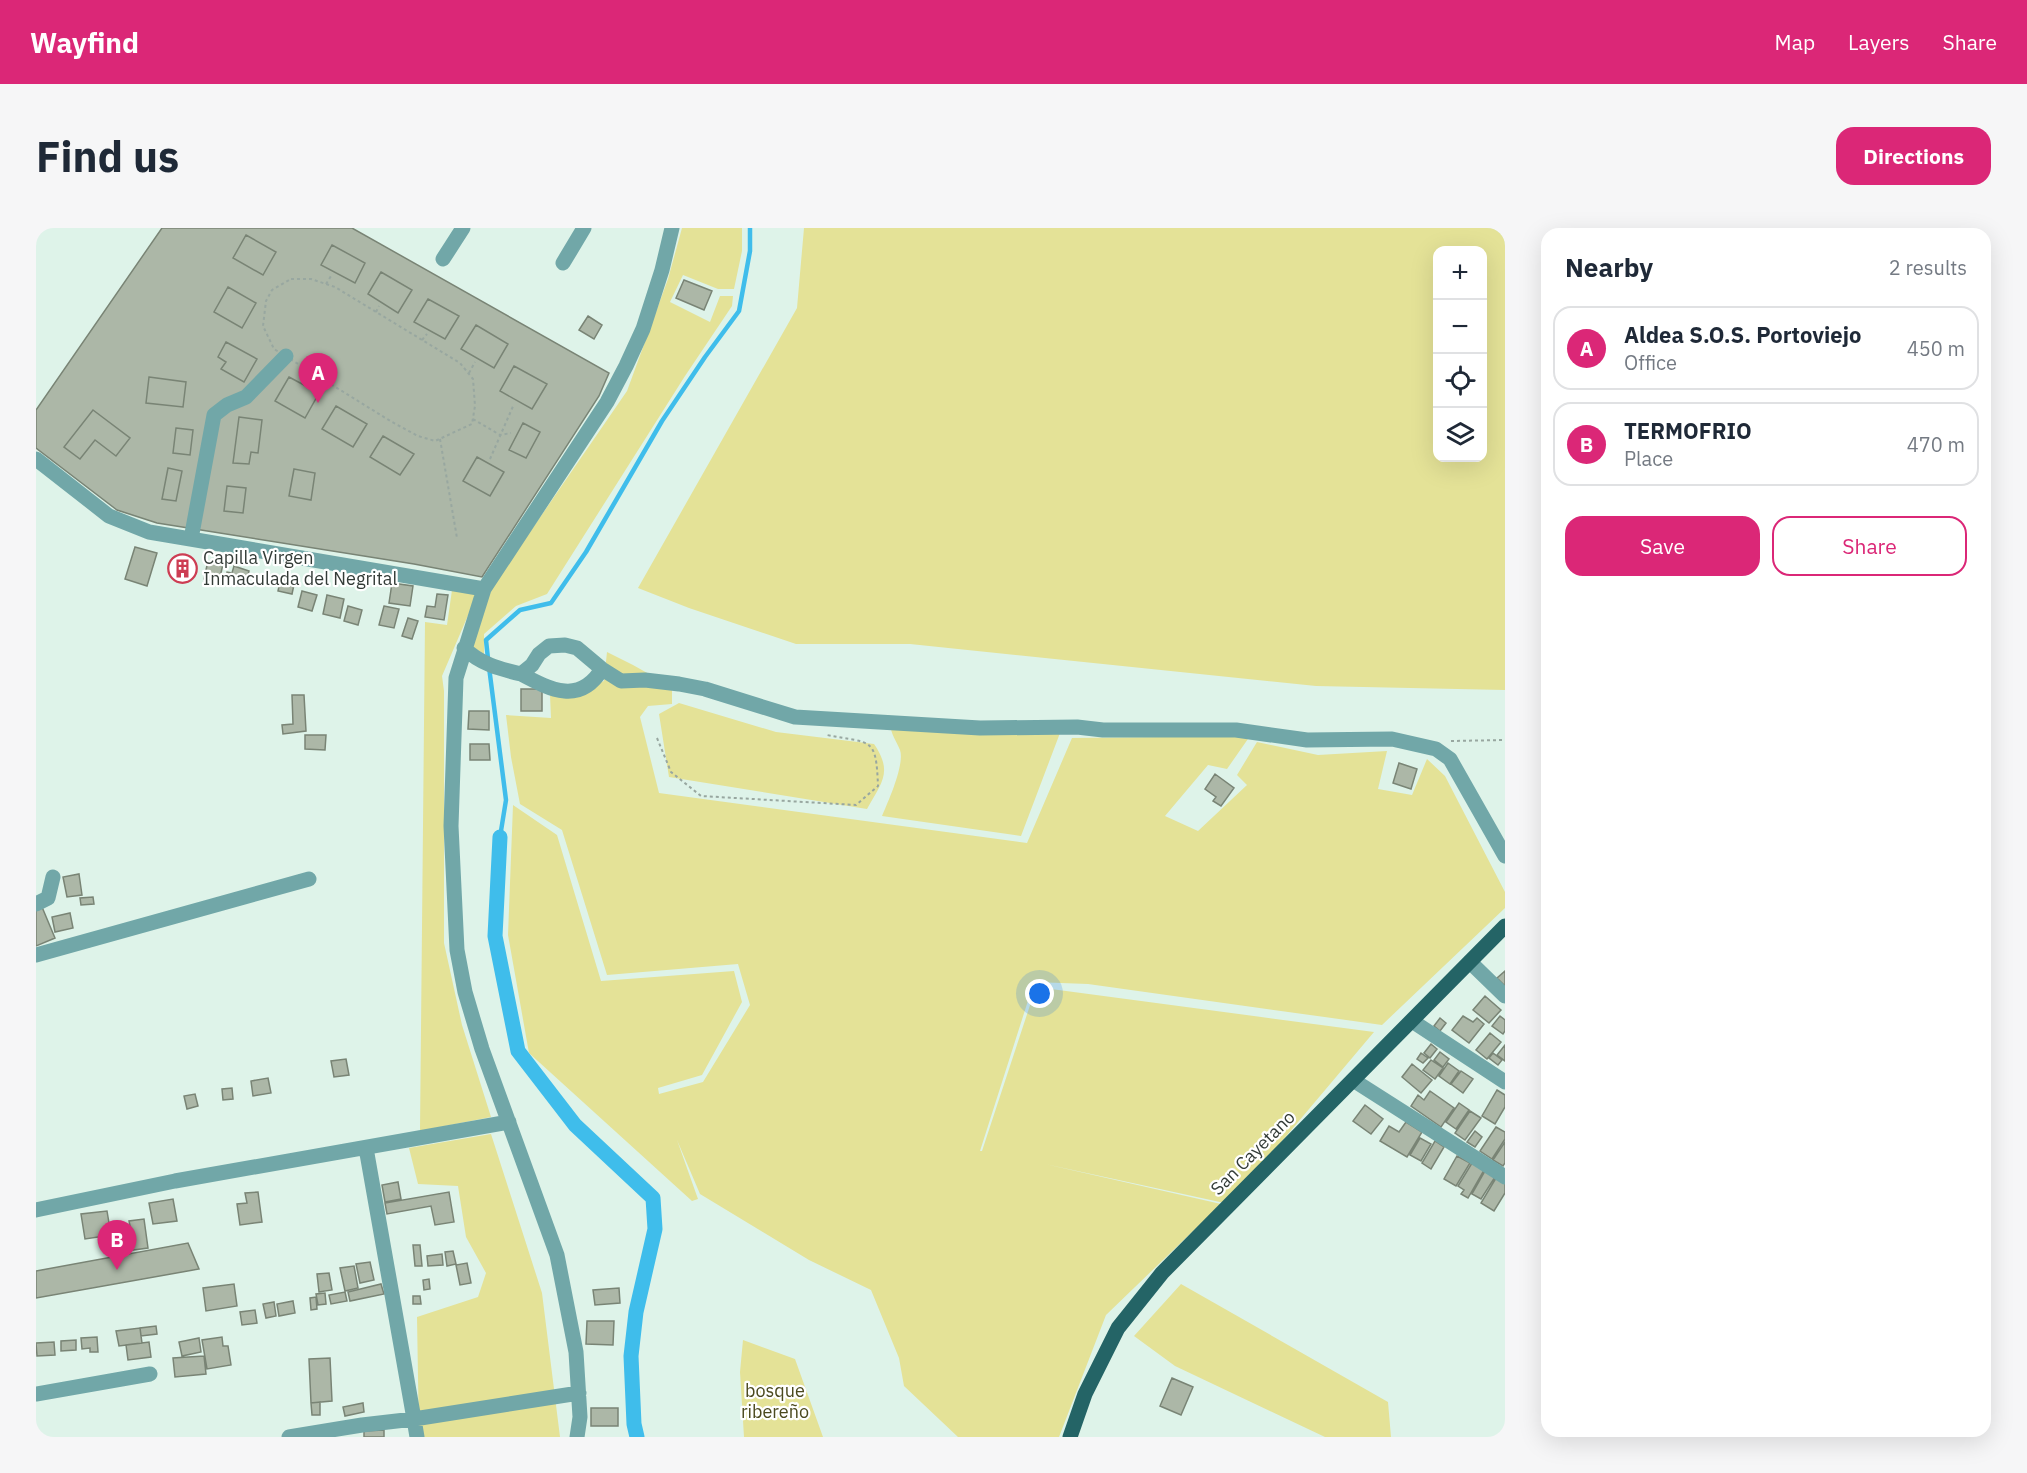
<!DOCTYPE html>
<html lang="en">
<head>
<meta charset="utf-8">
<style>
  :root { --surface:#fff; --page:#f6f6f7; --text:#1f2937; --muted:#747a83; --line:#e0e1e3; --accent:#db2777 }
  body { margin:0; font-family:"IBM Plex Sans",sans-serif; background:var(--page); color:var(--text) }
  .controls { position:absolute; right:18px; top:18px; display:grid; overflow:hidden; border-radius:12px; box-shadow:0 6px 24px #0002 }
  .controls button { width:54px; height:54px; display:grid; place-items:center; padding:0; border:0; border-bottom:2px solid var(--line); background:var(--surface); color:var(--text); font:30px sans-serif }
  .you { position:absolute; left:1004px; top:766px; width:21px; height:21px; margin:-15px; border:4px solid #fff; border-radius:50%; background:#1a73e8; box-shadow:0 0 0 9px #1a73e833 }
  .badge { display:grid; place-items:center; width:39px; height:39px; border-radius:50%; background:var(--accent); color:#fff; font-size:20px; font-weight:700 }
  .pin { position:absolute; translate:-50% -50px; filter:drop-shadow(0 2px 3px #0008) }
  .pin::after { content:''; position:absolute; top:32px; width:21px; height:18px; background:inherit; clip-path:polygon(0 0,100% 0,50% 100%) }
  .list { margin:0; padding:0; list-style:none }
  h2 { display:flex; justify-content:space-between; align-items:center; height:78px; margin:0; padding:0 24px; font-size:26px }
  h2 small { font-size:20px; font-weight:400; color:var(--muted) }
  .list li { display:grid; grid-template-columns:39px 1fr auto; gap:18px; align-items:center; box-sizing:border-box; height:84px; margin:0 12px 12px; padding:0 12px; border:2px solid var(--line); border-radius:18px }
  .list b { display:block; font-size:22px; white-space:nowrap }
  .list p { margin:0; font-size:20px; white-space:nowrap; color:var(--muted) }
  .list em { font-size:20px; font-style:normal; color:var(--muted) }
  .actions { display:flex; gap:12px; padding:18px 24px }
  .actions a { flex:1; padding:14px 0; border:2px solid var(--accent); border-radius:18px; text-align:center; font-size:21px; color:var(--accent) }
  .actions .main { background:var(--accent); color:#fff }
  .icon { flex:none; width:33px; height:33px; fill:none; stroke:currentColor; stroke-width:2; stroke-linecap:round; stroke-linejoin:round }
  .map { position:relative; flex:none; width:1469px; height:1209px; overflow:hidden; border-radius:18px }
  header { display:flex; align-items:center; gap:36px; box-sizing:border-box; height:84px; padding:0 30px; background:var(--accent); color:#fff }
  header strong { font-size:28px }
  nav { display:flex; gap:33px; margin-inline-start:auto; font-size:21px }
  .intro { display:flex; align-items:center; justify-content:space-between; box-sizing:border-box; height:144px; padding:0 36px }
  h1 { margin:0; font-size:42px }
  .button { padding:15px 27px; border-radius:18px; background:var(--accent); color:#fff; font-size:21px; font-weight:700 }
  main { display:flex; gap:36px; padding:0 36px }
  aside { flex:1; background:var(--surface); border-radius:18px; box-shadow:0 6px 24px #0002 }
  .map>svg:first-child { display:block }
  .green { fill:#e4e297; fill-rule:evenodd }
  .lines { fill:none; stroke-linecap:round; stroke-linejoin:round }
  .stream { stroke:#3fbdeb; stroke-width:4.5 }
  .canal { stroke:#3fbdeb; stroke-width:15 }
  .building { fill:#acb7a7; stroke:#798475; stroke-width:1.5 }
  .path { stroke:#98a7a0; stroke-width:2; stroke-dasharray:3 3; stroke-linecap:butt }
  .minor { stroke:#71a7a8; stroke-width:15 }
  .major { stroke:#246466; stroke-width:15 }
  .labels { text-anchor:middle; stroke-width:4.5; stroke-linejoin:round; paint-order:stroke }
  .poi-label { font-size:18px; fill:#333b37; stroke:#fff; text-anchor:start }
  .street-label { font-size:18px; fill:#333b37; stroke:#fff }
  .park-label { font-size:18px; fill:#4b491e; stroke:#fff }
</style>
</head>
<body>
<header>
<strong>Wayfind</strong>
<nav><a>Map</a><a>Layers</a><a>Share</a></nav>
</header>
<div class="intro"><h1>Find us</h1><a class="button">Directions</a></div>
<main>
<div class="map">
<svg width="1469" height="1209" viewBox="0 0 1469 1209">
  <rect width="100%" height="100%" fill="#def3e9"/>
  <path class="green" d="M646 0H706V23L698 61H682L647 47 634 74 674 94 684 68H697L696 78 649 148 511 366 480 378 448 406V426L432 416 454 362 591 163 632 51Z
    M768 0H1469V462L1280 458 874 416H760L653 380 602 360 761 80ZM1402 22H1446V230H1402Z
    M416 362 442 364 406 448 408 463V715L426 797 455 889 384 903 389 394 411 397Z
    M571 424 597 437 636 459V476L612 478 604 489 623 565 991 615 1036 510 1214 508 1191 541 1172 537 1129 588 1162 603 1211 557 1201 547 1221 514 1282 527 1351 523 1342 561 1376 567 1391 531 1409 548 1469 664V680L1346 797 1052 756 998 754 944 923H946L1000 759 1338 804 1193 976 1009 936 1185 976 1070 1087 1023 1209H922L868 1158 863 1130 835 1062 773 1032 664 966 641 912 662 971 656 973 493 825 472 707 477 577 521 607 565 753 698 743 706 774 666 847 622 860 623 866 667 854 714 777 702 736 571 747 526 602 484 576 475 529 470 487 515 490 514 467 539 463 568 453Z
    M643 475 740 504 838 516C857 544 846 554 831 581L633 549 623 486Z
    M854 495 1024 505 985 608 846 588C852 574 869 536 864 522 860 512 855 507 854 495Z
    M455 906 506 1065 524 1209H383L381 1089 442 1069 450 1045 430 1009 422 958 382 956 373 920Z
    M1145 1056 1352 1174 1355 1209H1289L1139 1138 1098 1108Z
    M707 1112 759 1131 787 1209H708L704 1144Z"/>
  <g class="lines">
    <path class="stream" d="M452 431 450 412 484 382 515 375 550 324 626 193 669 129 703 83 714 23V0
      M453 439 470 572 464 609"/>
    <path class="canal" d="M464 609 459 708 482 823 539 897 617 970 619 1001 600 1084 595 1128 598 1196 601 1209"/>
  </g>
  <path class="building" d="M126 0H316L573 145 563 168 446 349 378 336 121 295 81 282 0 220V182Z
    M210 7 240 24 227 47 197 30Z
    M296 17 329 35 319 55 285 37Z
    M345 44 376 62 362 85 332 66Z
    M648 52 676 63 668 82 640 70Z
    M192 59 220 75 206 100 178 84Z
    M392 71 423 88 409 111 378 94Z
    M552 88 566 97 558 111 543 102Z
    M440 97 472 116 458 140 425 121Z
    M190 114 221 131 208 154 185 141 190 134 182 129Z
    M478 138 511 156 496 181 464 163Z
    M113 149 150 154 147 179 110 175Z
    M253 149 283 165 269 190 239 173Z
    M300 178 331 196 317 219 286 201Z
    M57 182 94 210 80 228 59 212 44 231 28 219Z
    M203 189 226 192 222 225 215 224 213 236 197 235Z
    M487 195 504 204 490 230 473 222Z
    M140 200 157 202 154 227 137 225Z
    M347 208 378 226 364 247 334 229Z
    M441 229 468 244 454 268 427 253Z
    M132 240 146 243 140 273 126 271Z
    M258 241 279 245 275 272 253 268Z
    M191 258 210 260 207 285 188 283Z
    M99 319 121 325 111 358 89 351Z
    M137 330 159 336 155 350 133 343Z
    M172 333 187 336 183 354 168 351Z
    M198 338 213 343 209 358 188 352 191 344 196 345Z
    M245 349 259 352 256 366 242 363Z
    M356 355 377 358 374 378 353 375Z
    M266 363 281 367 276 383 262 379Z
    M401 366 412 367 408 392 389 389 391 378 399 379Z
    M291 367 308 371 304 390 287 386Z
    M312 378 326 382 322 397 308 393Z
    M348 378 363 381 358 400 343 397Z
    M372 390 382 393 376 411 366 408Z
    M485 461H506V483H485Z
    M256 467H268L270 503 247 506 246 497 257 496Z
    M433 483H453V502L432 501Z
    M269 507H290L289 522 269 521Z
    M434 516H453L454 532H434Z
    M1363 535 1381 541 1375 561 1357 555Z
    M1179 546 1198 560 1185 578 1177 573 1180 569 1169 561Z
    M43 646 46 667 31 669 27 649Z
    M57 669 58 676 45 677 44 670Z
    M6 679 19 710 0 718V681Z
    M34 685 37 700 19 704 16 689Z
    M1469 743V758L1461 750Z
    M1449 768 1465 782 1453 795 1437 782Z
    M1427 788 1437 794 1441 790 1448 796 1433 815 1416 802Z
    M1464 788 1469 792V803L1467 806 1456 798Z
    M1404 790 1410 795 1404 803 1398 798Z
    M1454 805 1465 814 1451 831 1440 822Z
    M1395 816 1401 821 1394 830 1388 825Z
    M1469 817V833L1461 827Z
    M1404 824 1413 831 1407 839 1398 832Z
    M1385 825 1392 830 1387 835 1381 831Z
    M1457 825 1466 832 1462 837 1453 830Z
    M310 831 313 847 298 849 295 833Z
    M1395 832 1407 840 1399 851 1387 842Z
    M1412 835 1423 843 1414 856 1403 848Z
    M1376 836 1396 852 1385 865 1366 849Z
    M1425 843 1437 851 1427 865 1415 856Z
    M232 850 235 865 217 868 215 853Z
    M196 860 197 871 187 872 186 861Z
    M1461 862 1469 867V879L1459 896 1446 888Z
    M1394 863 1418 880 1405 899 1375 878 1382 867 1388 872Z
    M159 866 162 878 151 881 148 868Z
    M1423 875 1433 882 1420 901 1410 894Z
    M1329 877 1347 891 1335 906 1317 893Z
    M1434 883 1445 890 1429 912 1419 905Z
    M1370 894 1386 904 1371 929 1344 913 1353 898 1363 904Z
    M1460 899 1469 904V911L1456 931 1444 923Z
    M1439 903 1446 909 1439 919 1431 914Z
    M1384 910 1395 916 1385 933 1374 927Z
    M1399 913 1408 919 1395 941 1386 935Z
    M1469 914V935L1467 938 1457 932Z
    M1421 928 1434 935 1420 958 1408 951Z
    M1436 935 1448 942 1432 970 1425 966 1428 962 1422 958Z
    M1449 943 1459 949 1445 971 1436 966Z
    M1460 950 1469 955V965L1458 983 1445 975Z
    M362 954 365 971 349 974 346 957Z
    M222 964 226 994 204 997 201 976 211 975 209 965Z
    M413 964 418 994 399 997 395 978 351 986 349 975Z
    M137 971 141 993 117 996 113 975Z
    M71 983 75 1007 49 1011 45 986Z
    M108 991 112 1020 83 1024 80 1005 95 1002 93 993Z
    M152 1015 163 1041 0 1070V1043Z
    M377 1017H384L386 1038H379Z
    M417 1023 420 1036 411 1038 409 1024Z
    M406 1026 407 1037 392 1038 391 1028Z
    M334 1034 338 1052 324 1055 320 1036Z
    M431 1035 435 1055 424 1057 420 1037Z
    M318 1038 322 1060 309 1063 304 1040Z
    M293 1045 296 1062 283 1064 281 1046Z
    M393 1051 394 1061 388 1062 387 1052Z
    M198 1056 201 1078 170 1083 167 1060Z
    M345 1056 348 1066 314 1073 312 1064Z
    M583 1060 584 1075 559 1077 557 1062Z
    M309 1064 311 1073 295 1076 293 1067Z
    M289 1065 290 1076 282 1077 280 1066Z
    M377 1068H384L385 1076H377Z
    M280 1069 281 1081 275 1082 274 1070Z
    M257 1073 259 1085 243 1088 241 1076Z
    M238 1074 240 1088 230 1090 227 1076Z
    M219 1082 221 1095 206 1097 204 1084Z
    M551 1093H578L577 1117 550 1116Z
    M120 1098 121 1106 105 1108 104 1100Z
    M104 1100 106 1115 83 1118 80 1103Z
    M61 1109 62 1124H54V1120L46 1121 45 1110Z
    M186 1109 187 1118H192L195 1137 171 1141 166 1112Z
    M163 1110 165 1124 146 1128 143 1114Z
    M40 1112V1122L25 1123V1113Z
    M18 1114 19 1127 1 1128 0 1115Z
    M113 1114 115 1129 92 1132 90 1117Z
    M168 1128 170 1146 139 1149 137 1130Z
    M294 1130 296 1173 275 1175 273 1131Z
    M1136 1150 1157 1159 1145 1187 1124 1178Z
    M284 1174V1187H276L275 1175Z
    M327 1175 328 1184 309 1188 307 1179Z
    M555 1180H582V1198H555Z
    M348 1202V1209H328V1203Z"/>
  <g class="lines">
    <path class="path" d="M255 51H275L299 59 424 135 437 151 439 178 436 196 399 213 382 208 356 194 238 121 227 98 230 73 236 62Z
      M290 56 295 48
      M340 84 343 78
      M386 112 391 106
      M433 145 439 134
      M437 191 464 207 475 205
      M404 211 421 310
      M454 231 478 176
      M621 510 635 544 665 568 820 577 842 558C840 508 836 516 791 507
      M1415 513 1469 512"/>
    <path class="minor" d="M407 31 427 0
      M527 35 548 0
      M0 231 73 288 113 304 448 361
      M155 311 178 187 191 177 210 169 250 128
      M428 420C444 436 464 441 485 446L496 437 503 426 513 418 529 417 541 420 566 441 585 453 609 452 643 456 669 461 759 489 944 500 1041 499 1067 502H1200L1271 512 1356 511 1400 521 1414 531 1469 628
      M485 446C515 462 544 477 566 441
      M0 676 12 670 17 649
      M0 727 273 651
      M1434 734 1469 768
      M1376 793 1469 854
      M1317 852 1469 949
      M330 920 378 1191 543 1165
      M0 982 139 953 473 894
      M0 1166 114 1146
      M253 1209 326 1197 378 1191 381 1209
      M541 1209 544 1189 540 1124 521 1027 446 821 429 764 421 722 415 598 420 450 448 361 571 174 590 138 607 101 626 42 636 0"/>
    <path class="major" d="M1034 1209 1049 1166 1082 1100 1126 1045 1469 698"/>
  </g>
  <defs>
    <symbol id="building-ring" viewBox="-11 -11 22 22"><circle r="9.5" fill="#fff" stroke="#cd3d53" stroke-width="1.5"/><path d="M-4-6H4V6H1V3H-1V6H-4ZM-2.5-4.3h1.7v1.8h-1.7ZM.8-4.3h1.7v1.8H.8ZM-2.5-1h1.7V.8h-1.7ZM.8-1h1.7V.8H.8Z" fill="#cd3d53"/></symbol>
  </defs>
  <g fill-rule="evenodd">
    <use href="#building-ring" x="130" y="324" width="33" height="33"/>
  </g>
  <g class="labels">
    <g class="poi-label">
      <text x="167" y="336">Capilla Virgen<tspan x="167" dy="21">Inmaculada del Negrital</tspan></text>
    </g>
    <g class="street-label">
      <text transform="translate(1217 925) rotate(-45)" y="6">San Cayetano</text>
    </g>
    <g class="park-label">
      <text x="739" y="1169">bosque<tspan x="739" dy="21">ribereño</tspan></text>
    </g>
  </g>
</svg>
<div class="controls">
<button>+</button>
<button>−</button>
<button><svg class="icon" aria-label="locate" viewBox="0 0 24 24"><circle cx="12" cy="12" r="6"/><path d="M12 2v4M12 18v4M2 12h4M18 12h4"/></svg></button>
<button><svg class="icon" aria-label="layers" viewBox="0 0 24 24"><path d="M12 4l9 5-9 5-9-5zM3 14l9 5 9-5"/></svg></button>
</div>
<div class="you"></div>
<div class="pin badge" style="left:282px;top:175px">A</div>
<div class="pin badge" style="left:81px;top:1042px">B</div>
</div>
<aside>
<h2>Nearby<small>2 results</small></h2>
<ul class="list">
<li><span class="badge">A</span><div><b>Aldea S.O.S. Portoviejo</b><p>Office</p></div><em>450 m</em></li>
<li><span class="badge">B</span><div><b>TERMOFRIO</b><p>Place</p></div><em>470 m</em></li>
</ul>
<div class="actions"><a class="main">Save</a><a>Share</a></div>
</aside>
</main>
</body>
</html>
